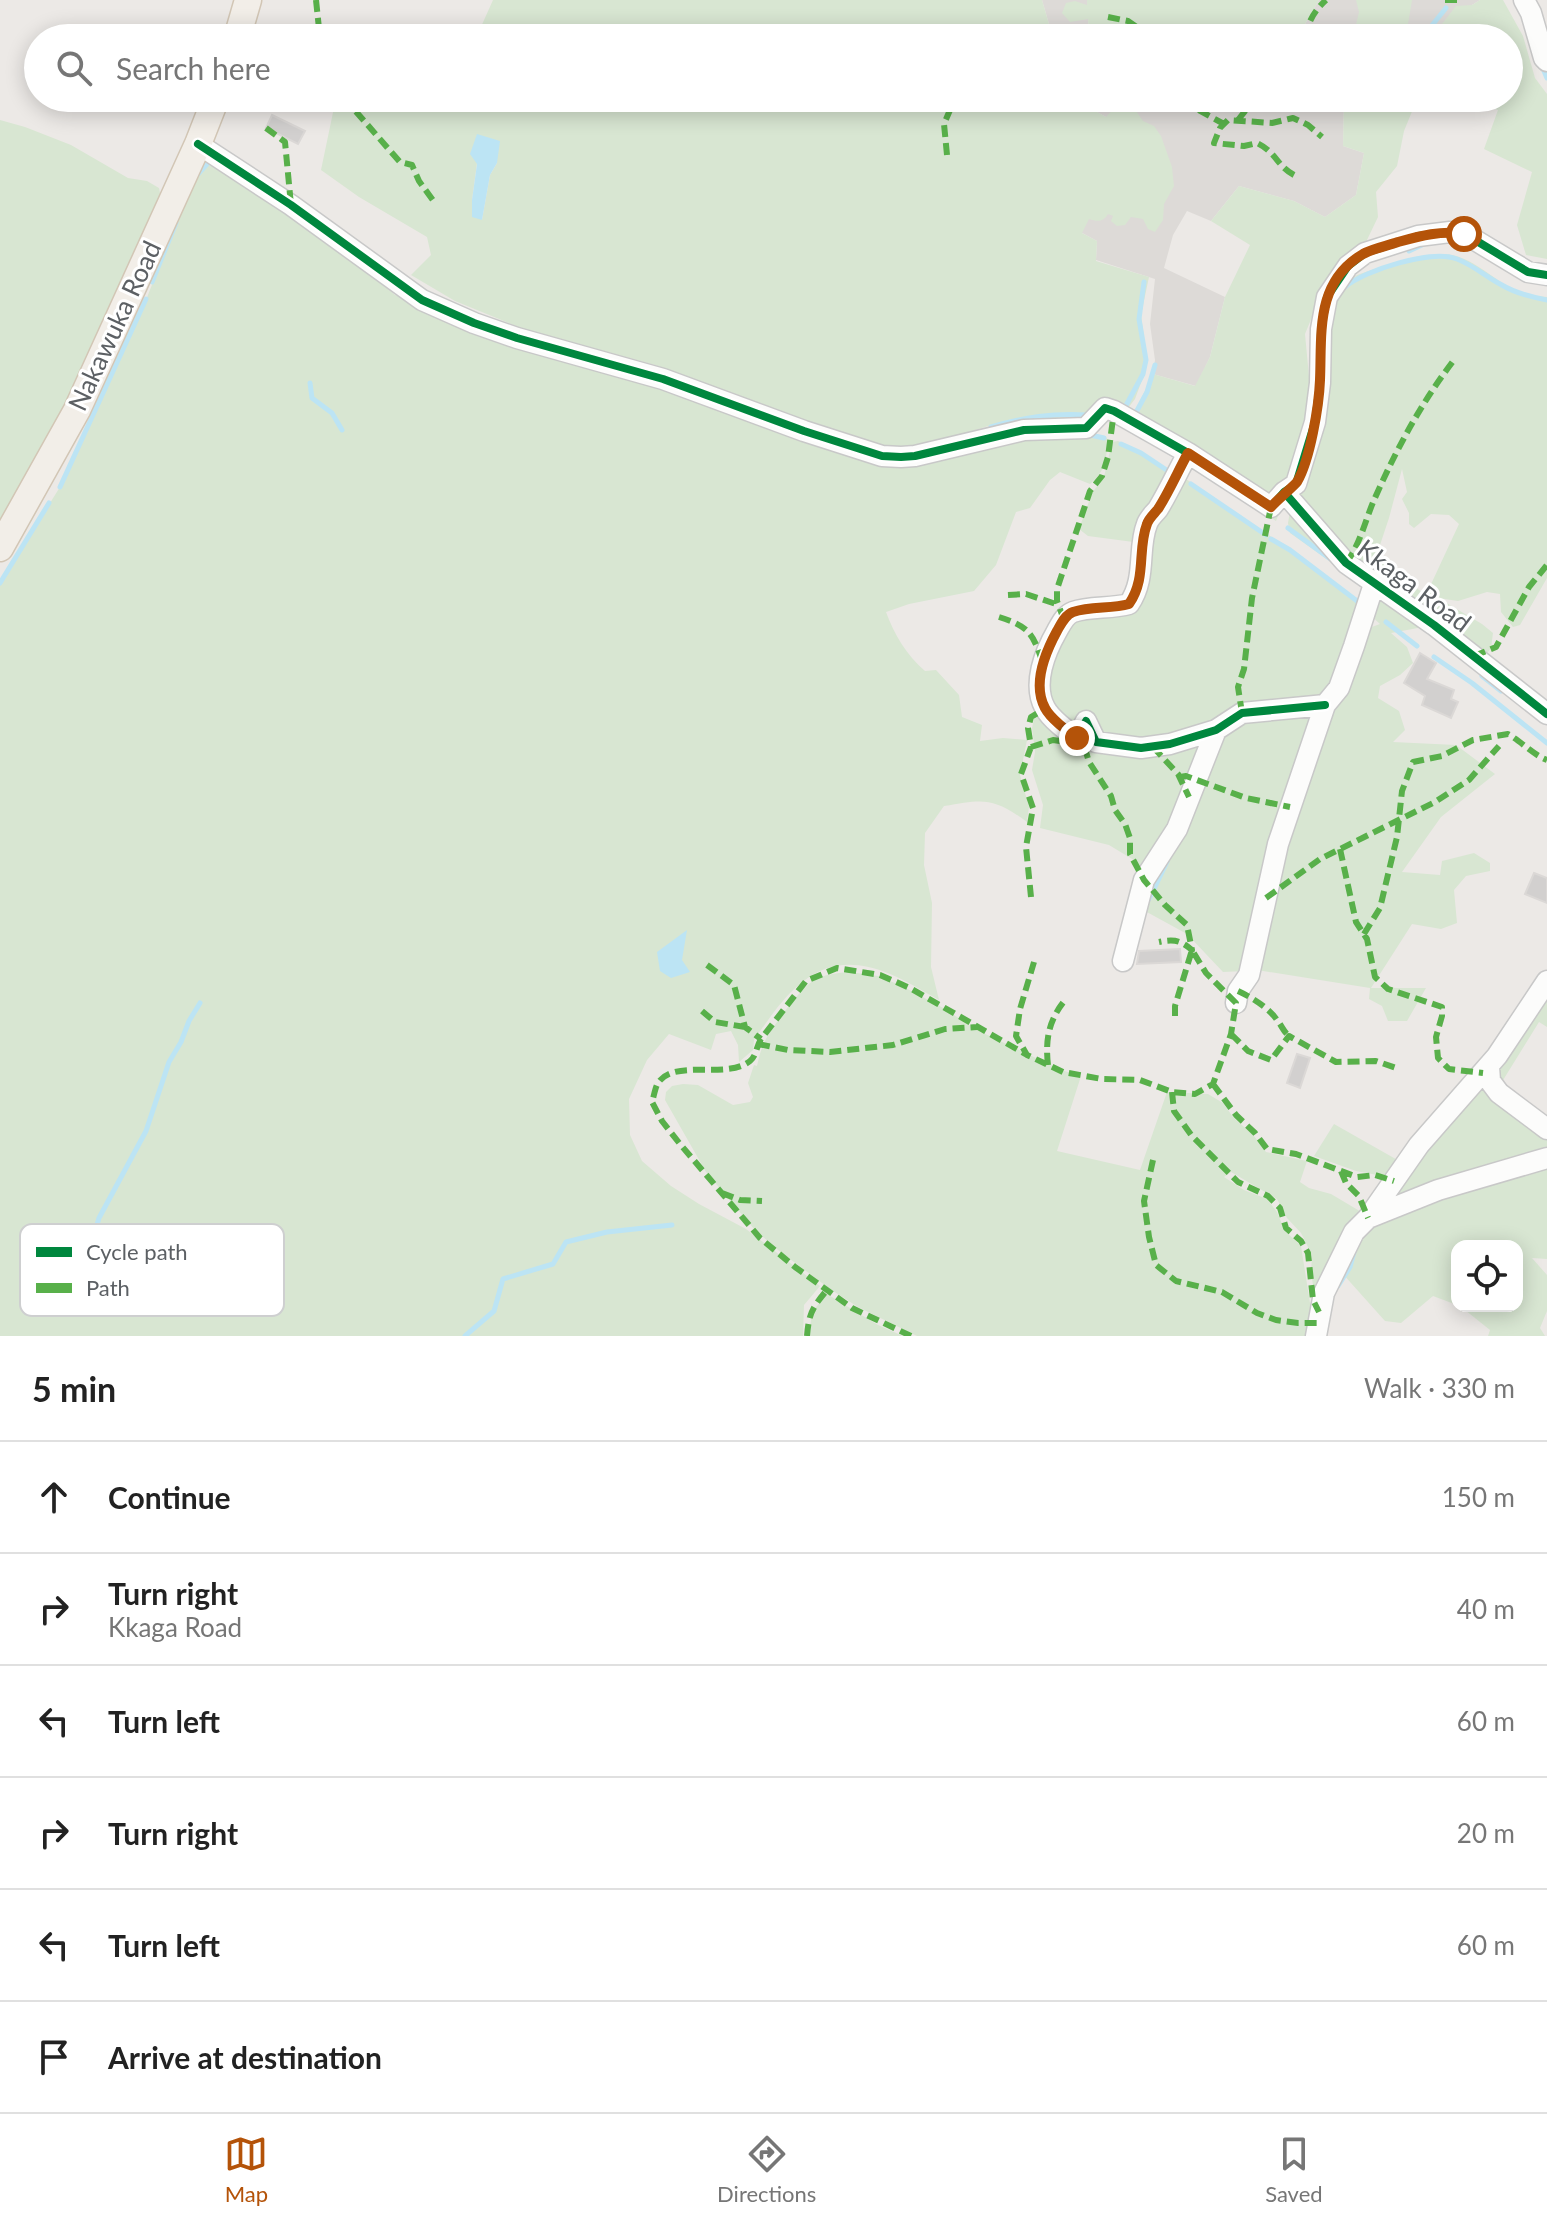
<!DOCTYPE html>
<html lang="en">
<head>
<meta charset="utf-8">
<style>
  :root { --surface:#fff; --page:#f6f6f6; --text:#222; --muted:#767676; --line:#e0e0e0; --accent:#b45309 }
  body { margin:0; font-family:Lato,sans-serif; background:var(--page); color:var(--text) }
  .controls { position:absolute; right:24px; bottom:24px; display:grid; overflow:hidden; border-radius:16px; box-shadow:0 4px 20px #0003 }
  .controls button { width:72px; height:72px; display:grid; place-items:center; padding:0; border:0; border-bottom:2px solid var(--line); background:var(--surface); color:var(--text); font:40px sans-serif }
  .stop { position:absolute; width:24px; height:24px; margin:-18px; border:6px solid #b45309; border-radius:50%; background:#fff }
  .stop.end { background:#b45309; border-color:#fff; box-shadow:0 2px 8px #0008 }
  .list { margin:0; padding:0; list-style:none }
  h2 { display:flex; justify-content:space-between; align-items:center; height:104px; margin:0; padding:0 32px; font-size:34px }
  h2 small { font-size:26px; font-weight:400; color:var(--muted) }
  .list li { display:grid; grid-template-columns:52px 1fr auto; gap:24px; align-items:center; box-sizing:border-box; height:112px; padding:0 32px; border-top:2px solid var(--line) }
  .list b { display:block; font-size:30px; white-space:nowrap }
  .list p { margin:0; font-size:26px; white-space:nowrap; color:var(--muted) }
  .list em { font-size:26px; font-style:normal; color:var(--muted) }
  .icon { flex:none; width:44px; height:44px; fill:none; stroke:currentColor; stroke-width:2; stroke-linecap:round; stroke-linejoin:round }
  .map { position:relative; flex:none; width:1547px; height:1336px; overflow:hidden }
  .search { position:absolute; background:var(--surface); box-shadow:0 4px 20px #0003; left:24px; right:24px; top:24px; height:88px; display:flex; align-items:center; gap:20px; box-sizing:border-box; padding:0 28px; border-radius:44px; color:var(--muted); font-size:30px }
  .sheet { height:776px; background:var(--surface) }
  nav { display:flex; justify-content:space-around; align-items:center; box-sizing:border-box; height:112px; border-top:2px solid var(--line); background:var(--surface); font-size:22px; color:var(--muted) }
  nav a { display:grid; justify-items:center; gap:4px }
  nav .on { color:var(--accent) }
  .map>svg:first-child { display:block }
  .industrial { fill:#dddad7 }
  .green { fill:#d8e6d2; fill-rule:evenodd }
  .water { fill:#bce4f4 }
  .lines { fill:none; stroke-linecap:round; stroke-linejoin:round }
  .stream { stroke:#bce4f4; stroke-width:5 }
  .building { fill:#d2d0cf; stroke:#dbd8d6; stroke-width:2 }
  .minor-casing { stroke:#c8c8c8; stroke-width:23 }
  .major-casing { stroke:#d2c6b5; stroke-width:29 }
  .minor { stroke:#fcfcfb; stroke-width:20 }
  .major { stroke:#f2eee8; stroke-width:26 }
  .quiet { stroke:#58b04a; stroke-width:6; stroke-dasharray:12 6; stroke-linecap:butt }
  .cycleway-casing { stroke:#fff; stroke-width:13 }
  .cycleway { stroke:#00873e; stroke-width:8 }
  .route { stroke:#b45309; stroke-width:10 }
  .labels { text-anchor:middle; stroke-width:6; stroke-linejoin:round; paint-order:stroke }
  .street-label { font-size:26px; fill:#5c6064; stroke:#fff }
  .key { fill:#fff; stroke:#cecfd0; stroke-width:2 }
  .key-label { font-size:22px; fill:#5c6064 }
</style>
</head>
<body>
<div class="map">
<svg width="1547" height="1336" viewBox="0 0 1547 1336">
  <rect width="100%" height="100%" fill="#ece9e6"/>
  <path class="industrial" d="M1042 0H1087L1089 38H1038L1051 31Z
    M1319 0H1480L1472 5 1456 38H1297Z
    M1072 98H1344L1343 146 1364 153 1356 195 1325 217 1294 201 1239 186 1211 221 1187 211 1173 235 1164 268 1225 297 1210 357 1196 386 1153 374 1155 360 1150 324 1155 279 1096 260 1097 241 1040 210 1113 121Z"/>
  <path class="green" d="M493 0H1042L1051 31 1038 38H476Z
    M1087 0H1319L1297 38H1089L1088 19 1070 22 1062 13 1066 3 1075 1 1087 5Z
    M1356 0H1412L1408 24 1415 30 1435 33 1456 6 1472 5 1480 0H1503L1523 36 1535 78 1547 94V259L1526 255 1517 225 1532 172 1484 149 1498 110 1468 98H1509V38H1342V30L1354 33 1359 12Z
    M336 98H1072L1106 117 1119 103 1134 108 1143 121 1154 126 1161 136 1172 167 1174 186 1164 204 1163 220 1155 232 1148 229 1143 219 1131 217 1125 225 1117 226 1111 221 1113 216 1108 214C1103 222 1098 222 1089 219L1082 233 1097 241 1096 261 1149 277 1141 315 1147 359 1145 372 1135 399 1121 417 1108 421 1060 418 1012 419 935 442 907 448 879 446 805 422 655 365 526 330 455 301 411 275 431 255 427 237 359 197 321 170ZM477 163H497L490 175 482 220 472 200Z
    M1344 98H1421L1413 109 1404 131 1397 166 1376 192 1378 217 1355 265 1319 300 1305 334 1311 398 1283 504 1276 521 1163 448 1132 418 1153 374 1195 386 1210 357 1225 297 1250 245 1211 221 1239 186 1294 201 1325 217 1356 195 1364 153 1343 146Z
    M0 120 25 127 71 145 128 178 147 181 159 188 161 198 78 383 0 524Z
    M207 164 223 171 342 249 395 295 682 395 850 457 895 464 929 463 987 445 1068 431 1105 436 1108 440C1106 459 1106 471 1090 484L1060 472 1050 480 1030 508 1016 512 996 565 974 591 909 604 886 612C894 634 907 656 925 671L936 670 959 695 962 717 982 725 980 741 1003 738 1027 740 1020 775 1029 807 1027 822C993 797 984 799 944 806L925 833 924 865 932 903 931 967 939 1000C923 991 907 981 890 974 821 945 789 989 754 1040L753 1050 739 1062 738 1045 731 1031 716 1034 711 1050 669 1034 647 1060 629 1099 630 1135 642 1161 671 1186 699 1204 746 1229 820 1286 804 1305 803 1336H0V583L60 487 146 300 186 198 199 171Z
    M1442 254C1473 254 1494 283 1522 293 1530 296 1539 296 1547 297V578L1520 625 1513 627 1501 612 1500 594 1487 592 1458 601 1438 598 1482 624 1493 633 1491 648 1481 661 1423 627 1391 633 1407 647 1413 663 1400 675 1380 686 1378 698 1399 711 1405 730 1393 742 1456 745 1495 774 1441 817 1402 872 1440 875 1442 861 1474 853 1490 863V871L1466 876 1454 890 1457 923 1441 929 1412 924 1371 988H1426L1407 1021H1388L1382 1006 1369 999 1370 988 1257 970 1304 777 1369 628 1380 624 1368 613 1322 698 1165 740 1092 737 1052 707 1046 668 1070 619 1130 607 1149 525 1186 479 1282 544 1367 606 1370 580 1380 562 1426 595 1459 524 1449 515 1431 514 1414 528 1409 524V513L1402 499 1407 492 1402 469 1389 518 1366 587 1290 533 1288 523 1324 317 1346 284 1357 275 1392 263Z
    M1118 441 1134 448 1178 475 1141 543 1088 536 1079 529 1092 493 1104 477 1112 442Z
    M1315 710 1245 971 1223 972 1187 934 1145 911 1149 895 1230 723Z
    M1041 716 1079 743 1098 748 1206 740 1183 798 1137 892V862L1109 845 1040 828 1043 805 1032 770 1035 752 1032 728 1034 719Z
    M850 972 878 976 902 986 945 1009 975 1029 1061 1070 1081 1076 1057 1151 1140 1170 1167 1092 1208 1094 1223 1103 1233 1117 1254 1136 1266 1152 1307 1161 1300 1182 1309 1188 1331 1194 1363 1213 1315 1299 1311 1272 1312 1255 1301 1233 1287 1218 1277 1199 1231 1172 1224 1177 1244 1190 1267 1199 1277 1212 1285 1231 1301 1246 1310 1303 1315 1310 1312 1336H917L858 1307 830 1289 778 1250 754 1229 706 1172 665 1100 666 1092 672 1086 683 1084 698 1085 733 1105 750 1102 753 1097 748 1083 754 1065 757 1066C759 1057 761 1049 765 1041 771 1028 801 988 813 981 824 974 838 973 850 972Z
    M1547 988V1027L1539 1022 1500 1085 1495 1064Z
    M1486 1075 1547 1136V1155L1375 1214Z
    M1334 1124 1401 1162 1388 1177 1356 1171 1314 1156Z
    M1547 1162V1259L1532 1258 1547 1275V1311L1540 1328 1545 1336H1488L1490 1330 1460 1306H1517V1246H1457V1305L1433 1296 1401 1323 1385 1321 1342 1273 1367 1224Z
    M827 1294 878 1325 903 1336H809L812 1312Z"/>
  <path class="water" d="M477 134 500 141 497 163 490 175 482 220 472 217V200L477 164 470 154Z
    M687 930 682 960 690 972 671 978 660 971 657 952Z"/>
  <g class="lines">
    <path class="stream" d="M1415 38 1425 34 1446 8
      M1541 64 1547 78
      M198 174 207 164
      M1409 251 1426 243
      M152 282 176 223
      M1345 287C1365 270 1432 249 1457 259 1473 265 1485 276 1500 284 1515 293 1530 297 1547 300
      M310 383 312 398 332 413 342 430
      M1123 411 1143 374 1146 360 1139 319 1144 282
      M1133 418 1147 392 1155 365
      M991 427C1025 417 1052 413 1088 415
      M1086 434 1104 438
      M1121 444 1141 453 1171 473
      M1191 484 1266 535
      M60 487 146 299
      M1288 528 1329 558
      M1271 539 1290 550 1361 604
      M0 583 49 503
      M1386 622 1417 646
      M1434 657 1472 683 1547 743
      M1482 676 1501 691
      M1149 899 1167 862
      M109 1280 92 1242 99 1218 146 1131 169 1062 181 1042 189 1021 200 1003
      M1338 1286 1350 1267 1354 1252
      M465 1336 494 1311 503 1279 553 1264 566 1242 607 1232 672 1225"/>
  </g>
  <path class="building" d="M272 115 305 131 298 144 266 128Z
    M1420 653 1436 663 1427 679 1454 690 1451 699 1458 702 1451 718 1422 705 1425 696 1404 683Z
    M1534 873 1547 878V903L1525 894Z
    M1180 949 1181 962 1137 964 1139 951Z
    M1297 1054 1310 1058 1300 1088 1287 1083Z"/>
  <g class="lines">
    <defs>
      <path id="minor" d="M1524 0 1531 13 1544 58 1547 61
        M198 144 291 205 422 300 474 323 517 338 663 379 804 431 882 456 901 457 915 456 1024 430 1086 428 1105 408 1114 411 1188 453 1271 507 1284 492 1346 563 1434 625 1547 714
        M1188 453C1178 471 1169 491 1158 509 1154 514 1149 518 1147 524 1137 549 1147 578 1129 604 1111 609 1090 606 1073 612 1065 615 1061 624 1057 631 1045 652 1032 684 1045 708 1050 718 1068 732 1077 738L1086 721 1096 742 1141 748 1170 744 1216 730 1242 713 1325 705
        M1284 492 1296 484 1315 422 1320 383 1321 329 1327 297 1348 266 1365 253 1387 246 1418 236 1450 232 1464 234 1475 240 1528 272 1547 275
        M1123 961 1144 880 1177 829 1216 730
        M1236 1003 1238 991 1249 975 1278 844 1325 705 1339 688 1354 646 1374 584
        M1489 1067 1490 1081 1499 1093 1547 1129
        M1368 1218 1438 1190 1547 1158
        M1316 1336 1324 1293 1354 1232 1368 1218 1419 1145 1497 1056 1547 981"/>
      <path id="major" d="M237 38 248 0
        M0 548 77 410 198 144 216 98"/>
    </defs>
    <use href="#minor" class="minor-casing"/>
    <use href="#major" class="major-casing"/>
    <use href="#minor" class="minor"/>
    <use href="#major" class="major"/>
    <path class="quiet" d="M316 0 320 38
      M1445 0H1463
      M1108 17 1128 21 1152 38
      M240 32 257 38
      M1305 38C1308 22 1314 11 1326 0
      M344 98 400 162 412 165 419 181 435 203
      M1165 98 1191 106 1224 124
      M1238 120 1249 106 1260 98
      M266 128 285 142 291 205
      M947 155 944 124 950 110 964 104 968 98
      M1294 175C1277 166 1276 152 1257 143L1244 146 1214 143 1220 128 1228 120 1272 123 1293 118 1308 125 1322 137
      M1346 563C1360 545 1365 521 1374 500 1396 450 1421 403 1454 360
      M1008 595 1026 594 1059 605
      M999 617C1028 626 1033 633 1042 661
      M1064 620 1057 601V589L1090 491 1102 476 1108 457 1114 411
      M1474 656 1496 647 1529 587 1547 565
      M1242 713 1238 687 1244 669 1252 598 1271 507
      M1085 729 1083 742 1089 762 1111 796 1115 810 1125 824 1130 838V854L1144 880 1165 905 1187 925 1192 950C1180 940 1174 939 1159 942
      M1031 747 1053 740 1067 742 1077 738
      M1153 747 1178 774 1189 797
      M1180 777 1186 776 1246 798 1290 807
      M1340 849 1356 922 1367 939 1375 977 1388 989 1442 1007V1016L1436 1037 1438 1058 1449 1069 1483 1073
      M1031 897 1026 847 1033 808 1021 774 1031 747 1028 728 1031 717 1045 709
      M1266 898 1320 859 1435 802 1469 780 1499 746
      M1364 934 1380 908 1397 837 1402 791 1413 762 1442 756 1473 740 1508 734C1522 742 1532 754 1547 760
      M1034 962 1020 1009 1016 1036 1027 1055 1063 1072 1102 1079 1140 1080 1172 1092 1195 1094 1213 1084 1231 1034 1236 1003 1206 973 1192 950 1175 1006V1021
      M707 965 734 985 745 1027 761 1039
      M1238 991C1251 997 1269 1008 1277 1020 1282 1026 1283 1031 1289 1036
      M702 1011 715 1022 745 1027
      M1231 1034 1248 1051 1271 1060 1289 1036 1336 1062 1376 1061 1396 1068
      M758 1044 788 1050 830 1052 893 1045 945 1029 977 1027
      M1048 1065C1045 1039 1049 1019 1066 999
      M1213 1084 1236 1115 1255 1133 1267 1149 1296 1154 1357 1177 1375 1175 1394 1181
      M1172 1092 1174 1111 1192 1136 1238 1182 1268 1196 1280 1208 1286 1228 1301 1241 1308 1253 1313 1300 1319 1312
      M1153 1160 1144 1201 1149 1237 1156 1265 1176 1281 1222 1292 1257 1313 1276 1320 1298 1323H1317
      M1341 1171 1346 1183 1359 1196 1368 1218
      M722 1193 740 1200 762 1201
      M807 1336C809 1313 812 1308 827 1290
      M911 1336 852 1308 795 1267 760 1238 680 1144 662 1121 652 1102C654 1096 655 1088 658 1083 674 1058 727 1080 750 1061 757 1055 756 1047 761 1039L806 981 837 968 880 975 910 988 1027 1055"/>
    <defs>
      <path id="cycleway" d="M198 144 291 205 422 300 474 323 517 338 663 379 804 431 882 456 901 457 915 456 1024 430 1086 428 1105 408 1114 411 1188 453 1271 507 1284 492 1346 563 1434 625 1547 714
        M1188 453C1178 471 1169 491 1158 509 1154 514 1149 518 1147 524 1137 549 1147 578 1129 604 1111 609 1090 606 1073 612 1065 615 1061 624 1057 631 1045 652 1032 684 1045 708 1050 718 1068 732 1077 738L1086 721 1096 742 1141 748 1170 744 1216 730 1242 713 1325 705
        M1284 492 1296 484 1315 422 1320 383 1321 329 1327 297 1348 266 1365 253 1387 246 1418 236 1450 232 1464 234 1475 240 1528 272 1547 275"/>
    </defs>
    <use href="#cycleway" class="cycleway-casing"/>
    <use href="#cycleway" class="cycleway"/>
  </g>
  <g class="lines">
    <path class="route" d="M1077 738C1068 732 1050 718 1045 708 1032 684 1045 653 1057 631 1061 624 1065 615 1073 612 1091 606 1111 609 1129 604 1147 578 1137 550 1147 524 1149 518 1154 514 1158 509 1169 492 1178 471 1188 453L1271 507C1276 501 1294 486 1297 482 1310 460 1319 406 1320 380 1322 333 1315 282 1363 254 1374 248 1387 246 1398 242 1420 236 1442 230 1464 234"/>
  </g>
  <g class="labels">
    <g class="street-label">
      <text transform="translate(115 326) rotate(-65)" y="9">Nakawuka Road</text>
      <text transform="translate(1414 586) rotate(37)" y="9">Kkaga Road</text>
    </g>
  </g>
  <rect x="20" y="1224" width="264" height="92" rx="12" class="key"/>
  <rect x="36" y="1247" width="36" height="10" fill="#00873e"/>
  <rect x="36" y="1283" width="36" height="10" fill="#58b04a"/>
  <g class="key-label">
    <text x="86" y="1260">Cycle path</text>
    <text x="86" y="1296">Path</text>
  </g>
</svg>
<div class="controls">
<button><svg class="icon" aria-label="locate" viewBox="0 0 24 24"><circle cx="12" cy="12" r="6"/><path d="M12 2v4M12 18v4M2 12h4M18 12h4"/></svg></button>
</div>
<div class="stop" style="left:1464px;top:234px"></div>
<div class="stop end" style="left:1077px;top:738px"></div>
<div class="search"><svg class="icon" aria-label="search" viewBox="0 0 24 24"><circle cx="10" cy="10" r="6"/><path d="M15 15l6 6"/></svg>Search here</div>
</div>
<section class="sheet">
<h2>5 min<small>Walk · 330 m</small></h2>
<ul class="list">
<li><svg class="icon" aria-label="ahead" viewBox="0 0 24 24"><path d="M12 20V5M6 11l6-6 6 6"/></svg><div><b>Continue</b></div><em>150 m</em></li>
<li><svg class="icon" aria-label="right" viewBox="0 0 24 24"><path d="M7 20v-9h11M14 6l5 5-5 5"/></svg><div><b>Turn right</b><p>Kkaga Road</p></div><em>40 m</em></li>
<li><svg class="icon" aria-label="left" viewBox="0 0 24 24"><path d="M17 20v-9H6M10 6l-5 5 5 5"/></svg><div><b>Turn left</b></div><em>60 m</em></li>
<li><svg class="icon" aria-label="right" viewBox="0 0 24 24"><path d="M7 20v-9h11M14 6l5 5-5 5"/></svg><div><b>Turn right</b></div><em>20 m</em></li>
<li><svg class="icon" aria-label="left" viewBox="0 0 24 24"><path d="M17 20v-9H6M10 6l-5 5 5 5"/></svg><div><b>Turn left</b></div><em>60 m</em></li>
<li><svg class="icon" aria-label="arrive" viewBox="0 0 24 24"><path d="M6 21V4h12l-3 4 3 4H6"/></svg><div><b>Arrive at destination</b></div></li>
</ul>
</section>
<nav>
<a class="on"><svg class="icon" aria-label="map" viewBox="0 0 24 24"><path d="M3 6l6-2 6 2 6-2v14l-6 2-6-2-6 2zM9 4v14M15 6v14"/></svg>Map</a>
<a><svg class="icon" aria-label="directions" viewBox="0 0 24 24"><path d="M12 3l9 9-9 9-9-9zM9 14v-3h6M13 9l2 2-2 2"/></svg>Directions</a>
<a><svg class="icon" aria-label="saved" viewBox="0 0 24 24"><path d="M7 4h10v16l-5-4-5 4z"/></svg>Saved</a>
</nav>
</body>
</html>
